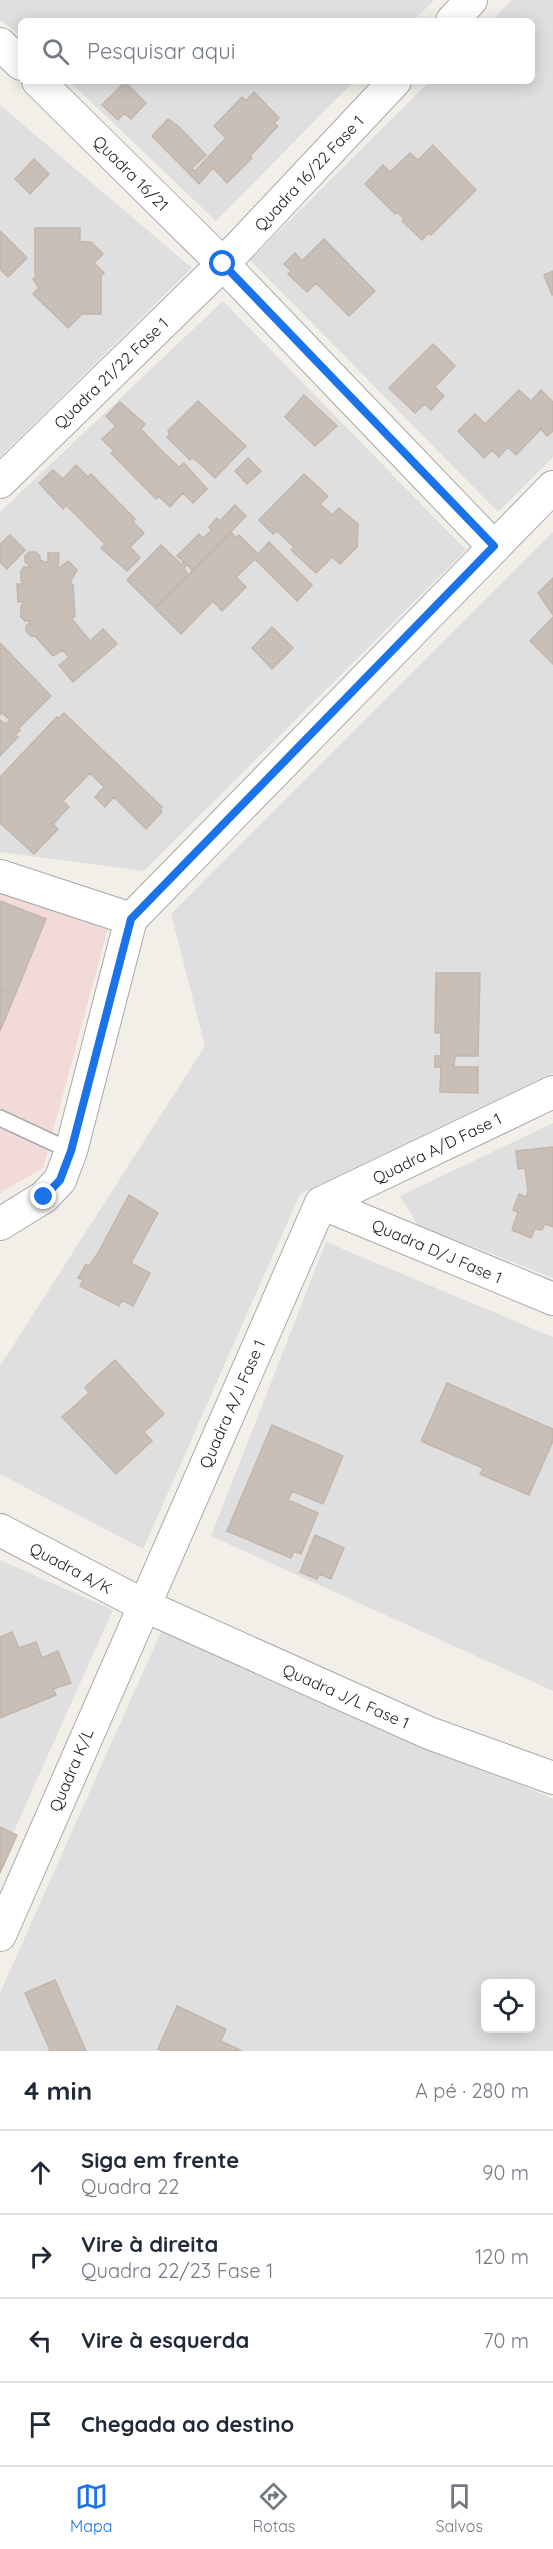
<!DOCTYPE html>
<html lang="pt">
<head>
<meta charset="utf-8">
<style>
  :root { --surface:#fff; --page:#f6f6f7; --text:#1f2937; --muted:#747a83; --line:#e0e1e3; --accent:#1a73e8 }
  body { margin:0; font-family:Quicksand,sans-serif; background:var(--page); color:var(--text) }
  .controls { position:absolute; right:18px; bottom:18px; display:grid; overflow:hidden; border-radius:9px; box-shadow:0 3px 15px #0003 }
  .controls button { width:54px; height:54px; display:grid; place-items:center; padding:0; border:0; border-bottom:2px solid var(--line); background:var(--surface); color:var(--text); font:30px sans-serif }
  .stop { position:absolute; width:18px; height:18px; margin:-14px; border:4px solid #1a73e8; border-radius:50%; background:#fff }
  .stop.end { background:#1a73e8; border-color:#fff; box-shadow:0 2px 6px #0008 }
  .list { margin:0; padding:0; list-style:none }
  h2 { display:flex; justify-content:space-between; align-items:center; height:78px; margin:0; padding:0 24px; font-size:26px }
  h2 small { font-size:20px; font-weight:400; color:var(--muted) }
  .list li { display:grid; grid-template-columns:39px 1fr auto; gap:18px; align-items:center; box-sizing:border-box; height:84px; padding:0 24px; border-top:2px solid var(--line) }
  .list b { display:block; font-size:22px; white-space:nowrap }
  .list p { margin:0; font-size:20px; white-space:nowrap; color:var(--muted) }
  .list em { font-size:20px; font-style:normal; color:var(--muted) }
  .icon { flex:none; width:33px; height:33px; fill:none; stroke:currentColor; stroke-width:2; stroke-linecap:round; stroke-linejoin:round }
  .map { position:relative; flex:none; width:553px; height:2051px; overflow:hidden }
  .search { position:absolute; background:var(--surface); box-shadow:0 3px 15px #0003; left:18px; right:18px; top:18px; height:66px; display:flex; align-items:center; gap:15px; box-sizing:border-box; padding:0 21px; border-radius:9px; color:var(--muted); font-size:22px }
  .sheet { height:414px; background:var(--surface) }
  nav { display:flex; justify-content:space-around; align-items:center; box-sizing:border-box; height:84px; border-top:2px solid var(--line); background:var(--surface); font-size:16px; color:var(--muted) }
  nav a { display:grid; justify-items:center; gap:3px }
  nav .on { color:var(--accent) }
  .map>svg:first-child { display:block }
  .residential { fill:#e0dfdf; fill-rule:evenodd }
  .commercial { fill:#f2dad9 }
  .building { fill:#c7bfb8; stroke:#c4b6ab; stroke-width:1.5 }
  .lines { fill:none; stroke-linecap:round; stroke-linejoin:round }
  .lane-casing { stroke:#a9a9a9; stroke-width:18 }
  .street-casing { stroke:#a9a9a9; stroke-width:34 }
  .lane { stroke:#fff; stroke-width:15 }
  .street { stroke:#fff; stroke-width:32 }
  .route { stroke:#1a73e8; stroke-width:8 }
  .labels { text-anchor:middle; stroke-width:6; stroke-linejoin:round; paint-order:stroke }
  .street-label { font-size:16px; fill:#222; stroke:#fff }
</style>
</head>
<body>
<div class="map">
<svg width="553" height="2051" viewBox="0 0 553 2051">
  <rect width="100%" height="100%" fill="#f2efe9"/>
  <path class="residential" d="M0 0H434L413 21H21V36L0 20Z
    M512 0H553V457L498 512 250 260 430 81H532V21H491Z
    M69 81H354L216 221Z
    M0 105 192 268 0 457Z
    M223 301 466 550 144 871 0 852V512Z
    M553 532V1073L300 1194 143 1549 0 1474V1366L205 1046 171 914Z
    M553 1123V1278L418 1225 400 1196Z
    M326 1242 553 1337V1691L211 1536Z
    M0 1560 113 1610 0 1862Z
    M164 1625 553 1799V2051H0V1993ZM486 1984H530V2028H486Z"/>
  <path class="commercial" d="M0 893 108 928 43 1168 0 1193Z"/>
  <path class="building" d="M125 82 146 103 131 119 124 113 118 120 102 105Z
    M254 92 279 118 274 123 278 126 250 156 252 158 227 183 213 168 199 184 152 136 168 119 178 126 206 155 192 168 195 171 226 138 214 126 242 97 246 101Z
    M433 145 476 190 431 235 429 233 422 240 402 221 404 219 397 212 395 214 365 184 383 165 390 172 410 153 418 160Z
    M34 159 49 174 30 194 15 179Z
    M35 228H80V242H91L103 254 94 263 104 273 101 276V314H82L68 328 33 294 39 288 33 279 37 275 35 274Z
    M0 231 27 258 8 277 0 269Z
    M324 239 375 291 349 316 316 283 307 292 288 274 291 271 284 264 295 253 302 261Z
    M553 271V295H552L544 275Z
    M433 344 455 366 435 387 444 396 431 410 425 404 415 413 389 388Z
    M519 390 531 401 541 390 553 402V431L547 436 541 429 516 455 508 447 499 457 492 450 484 458 458 431 475 414 485 424Z
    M304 395 337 426 315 446 285 417Z
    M198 401 246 446 215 478 197 461 192 458 190 460 167 437 170 434 168 431Z
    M120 402 145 424 141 429 160 449 179 467 184 463 207 489 193 503 183 493 170 507 159 496 156 499 111 453 114 451 102 439 116 426 106 416Z
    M248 458 261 471 247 484 235 471Z
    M76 465 88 477 91 474 135 519 133 522 144 533 130 547 140 558 127 571 101 548 105 544 66 505 63 509 39 483 53 470 63 479Z
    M304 474 328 496 320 504 332 515 339 508 358 524 357 547 340 564 332 557 316 573 291 550 294 547 277 531 273 534 259 520Z
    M235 505 246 516 193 571 187 565 184 568 188 575 155 608 127 580 161 545 181 564 184 562 177 556 199 534 203 538 212 530 209 527 217 518 220 521Z
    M231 532 236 538 239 535 258 554 269 542 312 585 297 601 255 559 236 577 246 587 222 611 213 601 181 634 155 608Z
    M10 535 25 550 7 569 0 562V544Z
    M29 552H36L40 556V560L45 562H48V553H59L58 569 68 561 77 570 70 583 73 585 75 616 72 619 90 641 103 629 117 644 73 682 59 665 69 657 63 650 53 656 35 636H31L26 631V626L31 621H25L21 617V606L25 602H18L17 584H24L21 581V571L24 567H31L25 562V556Z
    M553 578V615L538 593Z
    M553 617V664L530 641Z
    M272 627 293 648 272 669 252 648Z
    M0 643 51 696 18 729 20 730 15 735 18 737 0 756V720L5 724 10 720 2 713 0 715Z
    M64 713 162 807 160 809 162 812 146 829 114 797 105 807 95 797 104 787 90 773 63 801 69 807 53 824 58 829 34 854 0 823V777L57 717 59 718Z
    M0 901 46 919 15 995 0 989Z
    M436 973H480L478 1056H455L454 1067H478V1093L440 1092 441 1067H435V1056H441V1033H435Z
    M0 989 15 995 0 1031Z
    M553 1147V1227L545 1224 542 1230 535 1229 531 1238 512 1230 518 1212 513 1210 519 1194 526 1197 528 1192 525 1168 518 1169 516 1151Z
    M129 1195 158 1213 131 1263 150 1273 133 1306 122 1300 119 1306 80 1286 83 1280 78 1278 86 1264 89 1266 98 1253Z
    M115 1360 164 1414 144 1432 152 1441 116 1474 62 1417 89 1393 85 1387Z
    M447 1383 553 1429V1441L529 1495 480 1474 483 1468 421 1441Z
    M272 1425 343 1456 323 1504 292 1491 288 1500 318 1513 301 1554 294 1551 291 1558 227 1531Z
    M315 1535 344 1548 331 1579 320 1574 317 1579 300 1572Z
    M12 1632 19 1648 36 1642 42 1658 58 1651 71 1683 53 1689 56 1695 0 1718V1637Z
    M0 1827 17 1835 0 1873Z
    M55 1980 80 2037 86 2051H48L50 2050 25 1993Z
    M177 2006 226 2029 221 2041 242 2051H164L158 2049Z"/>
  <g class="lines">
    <defs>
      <path id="lane" d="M0 1118 71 1151"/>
      <path id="street" d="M452 21 471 0
        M0 44 21 64
        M38 81 223 264 493 546
        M0 482 223 264 395 81
        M0 876 131 919
        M321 1203 553 1092
        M321 1203 553 1299
        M0 1224 44 1197 60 1180 71 1151 131 919 553 487
        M0 1530 143 1605 429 1733 553 1778
        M0 1935 321 1203"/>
    </defs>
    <use href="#lane" class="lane-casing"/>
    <use href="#street" class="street-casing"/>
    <use href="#lane" class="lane"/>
    <use href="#street" class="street"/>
  </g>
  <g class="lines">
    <path class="route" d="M44 1197 60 1180 71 1151 131 919 494 546 223 264"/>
  </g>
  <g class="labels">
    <g class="street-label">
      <text transform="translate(131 173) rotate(45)" y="6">Quadra 16/21</text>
      <text transform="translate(309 173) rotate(-47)" y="6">Quadra 16/22 Fase 1</text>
      <text transform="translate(111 373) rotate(-44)" y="6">Quadra 21/22 Fase 1</text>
      <text transform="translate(437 1148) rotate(-26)" y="6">Quadra A/D Fase 1</text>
      <text transform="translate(437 1251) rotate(23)" y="6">Quadra D/J Fase 1</text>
      <text transform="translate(232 1404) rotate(-66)" y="6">Quadra A/J Fase 1</text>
      <text transform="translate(71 1568) rotate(28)" y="6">Quadra A/K</text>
      <text transform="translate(346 1696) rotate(24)" y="6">Quadra J/L Fase 1</text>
      <text transform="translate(71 1770) rotate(-67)" y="6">Quadra K/L</text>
    </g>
  </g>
</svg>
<div class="controls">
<button><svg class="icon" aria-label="locate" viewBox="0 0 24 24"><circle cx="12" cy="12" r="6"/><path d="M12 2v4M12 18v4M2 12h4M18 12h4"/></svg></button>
</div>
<div class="stop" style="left:223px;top:264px"></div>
<div class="stop end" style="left:44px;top:1197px"></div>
<div class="search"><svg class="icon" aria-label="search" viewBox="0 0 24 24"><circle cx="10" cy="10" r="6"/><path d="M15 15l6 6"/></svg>Pesquisar aqui</div>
</div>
<section class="sheet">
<h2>4 min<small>A pé · 280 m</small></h2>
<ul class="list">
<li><svg class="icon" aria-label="ahead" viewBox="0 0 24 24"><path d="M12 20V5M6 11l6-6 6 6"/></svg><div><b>Siga em frente</b><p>Quadra 22</p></div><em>90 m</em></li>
<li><svg class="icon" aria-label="right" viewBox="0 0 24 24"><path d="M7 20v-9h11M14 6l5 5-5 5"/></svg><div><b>Vire à direita</b><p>Quadra 22/23 Fase 1</p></div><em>120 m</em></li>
<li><svg class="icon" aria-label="left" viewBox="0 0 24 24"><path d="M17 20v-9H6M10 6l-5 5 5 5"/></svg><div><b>Vire à esquerda</b></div><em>70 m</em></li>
<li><svg class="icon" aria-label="arrive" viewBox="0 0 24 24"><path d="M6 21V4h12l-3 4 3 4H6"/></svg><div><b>Chegada ao destino</b></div></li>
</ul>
</section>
<nav>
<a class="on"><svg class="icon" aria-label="map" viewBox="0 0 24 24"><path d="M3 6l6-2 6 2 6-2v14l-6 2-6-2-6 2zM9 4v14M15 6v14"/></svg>Mapa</a>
<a><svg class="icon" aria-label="directions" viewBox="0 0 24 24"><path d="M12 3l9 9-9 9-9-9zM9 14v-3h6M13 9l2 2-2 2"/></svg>Rotas</a>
<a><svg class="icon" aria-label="saved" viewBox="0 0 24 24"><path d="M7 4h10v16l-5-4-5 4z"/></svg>Salvos</a>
</nav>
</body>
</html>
